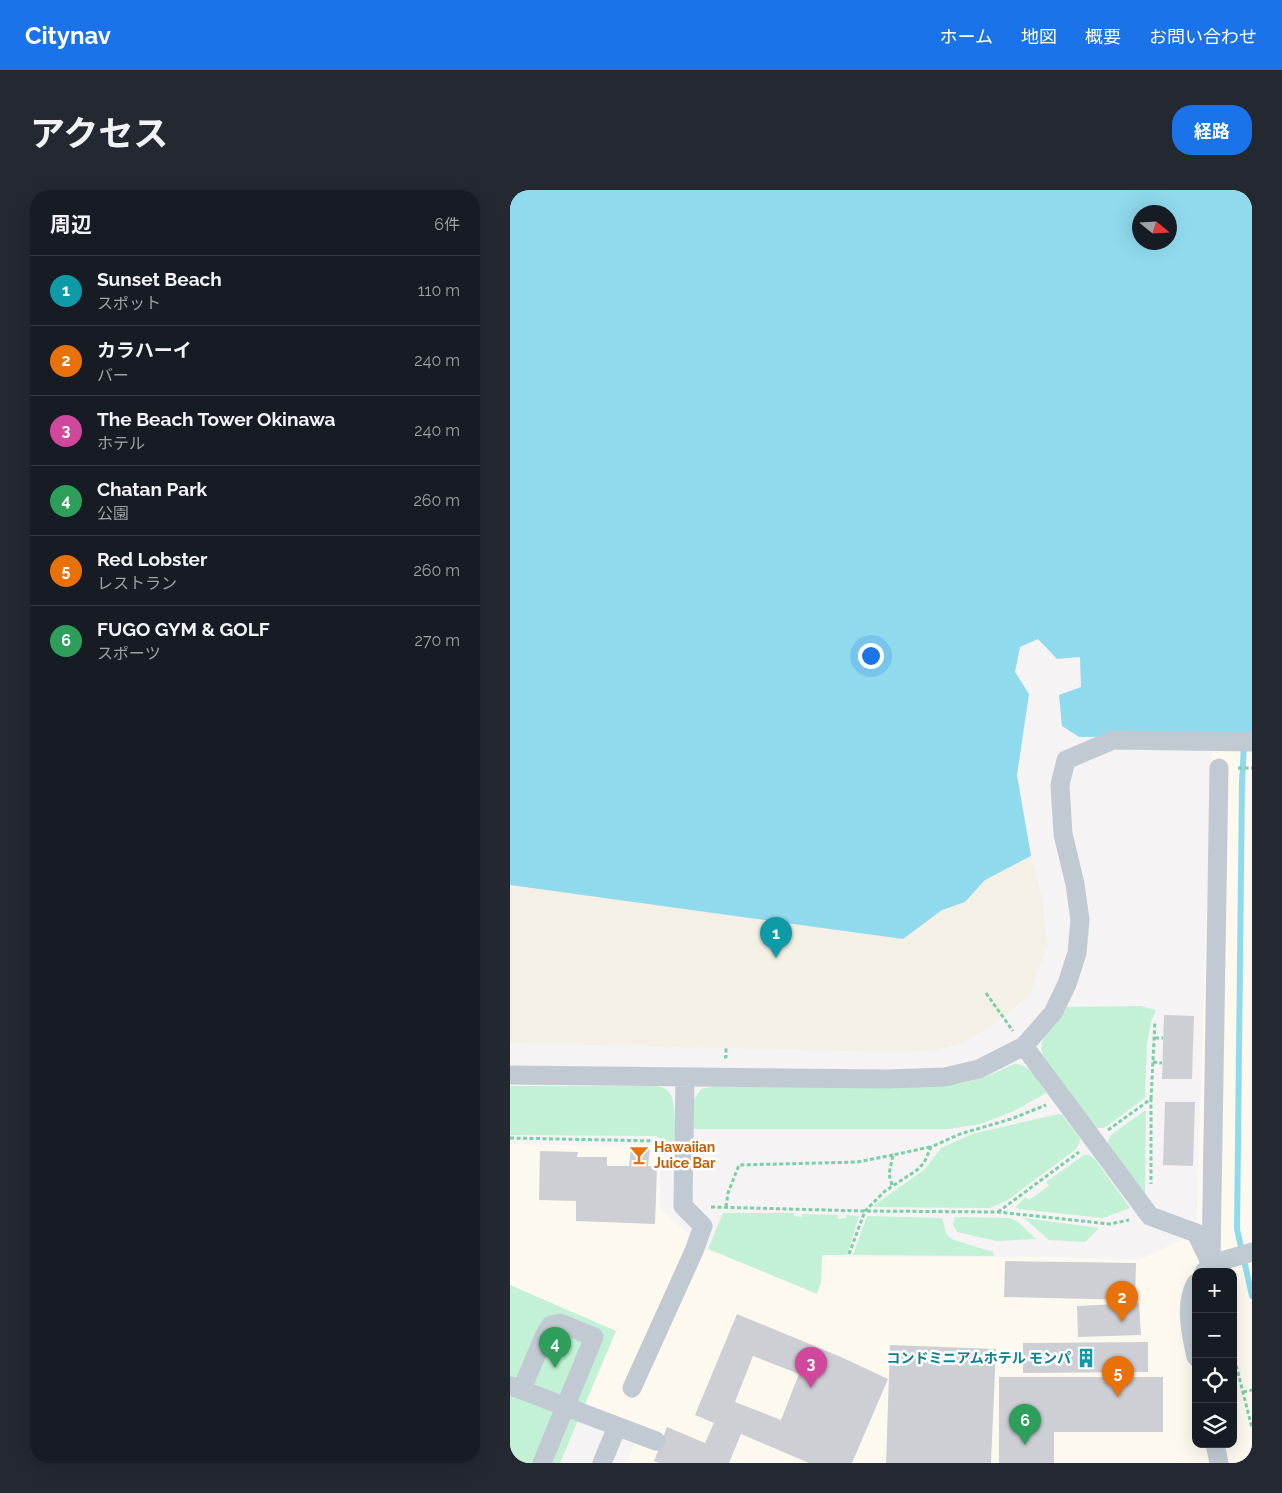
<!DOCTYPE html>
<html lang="ja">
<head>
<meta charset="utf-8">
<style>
  :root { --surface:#171b24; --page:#242831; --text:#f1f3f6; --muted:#9ea1a6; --line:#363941; --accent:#1a73e8 }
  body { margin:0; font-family:Raleway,"Noto Sans JP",sans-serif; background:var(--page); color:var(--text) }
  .controls { position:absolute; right:15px; bottom:15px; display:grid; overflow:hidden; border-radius:10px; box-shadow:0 5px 20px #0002 }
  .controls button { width:45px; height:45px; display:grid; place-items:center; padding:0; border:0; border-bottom:1px solid var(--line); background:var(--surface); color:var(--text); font:25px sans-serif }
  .compass { position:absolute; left:622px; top:15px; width:45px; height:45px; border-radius:50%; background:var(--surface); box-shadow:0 5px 20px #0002; rotate:108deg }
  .you { position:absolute; left:360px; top:465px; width:18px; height:18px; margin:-12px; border:4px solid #fff; border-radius:50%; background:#1a73e8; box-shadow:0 0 0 8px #1a73e833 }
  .badge { display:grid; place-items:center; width:32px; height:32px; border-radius:50%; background:var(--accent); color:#fff; font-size:16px; font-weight:700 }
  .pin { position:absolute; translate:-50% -41px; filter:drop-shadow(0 1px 2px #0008) }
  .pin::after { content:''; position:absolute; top:26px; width:18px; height:15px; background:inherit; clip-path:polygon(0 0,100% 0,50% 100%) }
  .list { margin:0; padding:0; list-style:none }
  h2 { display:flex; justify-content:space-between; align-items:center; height:65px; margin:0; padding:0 20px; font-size:21px }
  h2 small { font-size:16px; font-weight:400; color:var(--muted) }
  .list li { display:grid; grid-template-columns:32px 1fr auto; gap:15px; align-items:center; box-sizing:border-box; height:70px; padding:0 20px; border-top:1px solid var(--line) }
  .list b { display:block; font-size:19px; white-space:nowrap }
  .list p { margin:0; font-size:16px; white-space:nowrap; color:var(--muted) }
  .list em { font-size:16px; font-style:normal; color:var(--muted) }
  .icon { flex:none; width:28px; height:28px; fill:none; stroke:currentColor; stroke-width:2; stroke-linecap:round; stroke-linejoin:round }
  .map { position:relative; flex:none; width:742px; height:1273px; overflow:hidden; border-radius:20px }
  header { display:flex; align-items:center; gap:30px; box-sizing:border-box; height:70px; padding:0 25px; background:var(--accent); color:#fff }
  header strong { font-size:24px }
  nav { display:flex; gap:28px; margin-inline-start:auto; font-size:18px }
  .intro { display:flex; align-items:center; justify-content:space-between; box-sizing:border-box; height:120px; padding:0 30px }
  h1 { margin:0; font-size:35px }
  .button { padding:12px 22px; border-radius:20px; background:var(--accent); color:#fff; font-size:18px; font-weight:700 }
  main { display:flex; gap:30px; padding:0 30px }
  aside { flex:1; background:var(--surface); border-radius:20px; box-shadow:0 5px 20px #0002 }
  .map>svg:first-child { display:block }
  .commercial { fill:#fdf9ef; fill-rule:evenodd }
  .green { fill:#c3f1d5 }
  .sand { fill:#f5f0e5 }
  .water { fill:#90daee; fill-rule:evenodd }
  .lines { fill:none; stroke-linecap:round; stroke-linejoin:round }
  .stream { stroke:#90daee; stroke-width:6 }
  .building { fill:#cdcfd5; fill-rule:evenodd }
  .path { stroke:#7ad0a6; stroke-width:3; stroke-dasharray:4 2.5; stroke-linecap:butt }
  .minor { stroke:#c1cad2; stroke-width:19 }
  .labels { text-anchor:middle; stroke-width:5; stroke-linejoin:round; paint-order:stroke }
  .food-label { font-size:14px; font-weight:bold; fill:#c56008; stroke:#fff; text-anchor:start }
  .culture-label { font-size:14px; font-weight:bold; fill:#0d838f; stroke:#fff; text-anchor:end }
</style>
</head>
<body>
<header>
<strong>Citynav</strong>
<nav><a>ホーム</a><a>地図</a><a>概要</a><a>お問い合わせ</a></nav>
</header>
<div class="intro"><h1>アクセス</h1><a class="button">経路</a></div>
<main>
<aside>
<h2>周辺<small>6件</small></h2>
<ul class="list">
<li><span class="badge" style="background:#0f9aa8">1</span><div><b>Sunset Beach</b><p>スポット</p></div><em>110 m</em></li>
<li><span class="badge" style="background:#e8710a">2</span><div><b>カラハーイ</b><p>バー</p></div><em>240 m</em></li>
<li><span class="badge" style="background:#d1479c">3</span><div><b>The Beach Tower Okinawa</b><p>ホテル</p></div><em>240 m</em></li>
<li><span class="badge" style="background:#2e9e5b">4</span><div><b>Chatan Park</b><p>公園</p></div><em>260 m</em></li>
<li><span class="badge" style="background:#e8710a">5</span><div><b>Red Lobster</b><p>レストラン</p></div><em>260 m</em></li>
<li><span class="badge" style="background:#2e9e5b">6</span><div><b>FUGO GYM &amp; GOLF</b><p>スポーツ</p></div><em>270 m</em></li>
</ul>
</aside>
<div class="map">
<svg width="742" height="1273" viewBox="0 0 742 1273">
  <rect width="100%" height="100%" fill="#f5f3f3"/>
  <path class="commercial" d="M702 551H742V1273H116L131 1239 75 1215 106 1141 0 1095V954L150 957V1018L198 1062 316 1067H544L629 1070 686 1043ZM686 1082H723V1254H686Z"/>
  <path class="green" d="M631 816 646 820 641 832 637 854 635 908 594 938H585L534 869C526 848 538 845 549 831 552 826 554 821 557 817Z
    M505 874C521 875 528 891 536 903L502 922 470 934 439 939H183V911L191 899 202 897 429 896 454 893 475 887Z
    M0 896H145C150 897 155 897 159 902 168 913 164 946 164 961L154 951 146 946 0 945Z
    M636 920 635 1007 598 957V950L602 944Z
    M548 924 552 925 569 947 570 952 565 960 496 1011 480 1018 362 1017 415 979 431 958 462 944Z
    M574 965H578L584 968 620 1018 593 1028 508 1019 506 1016 516 1007 519 1010 539 996 536 992Z
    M213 1023H284V1026L292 1027V1024L328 1025V1029L336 1028V1025L349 1026 337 1065H312L311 1092 307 1104 198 1059Z
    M357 1026 432 1028 437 1045 444 1050 483 1062 484 1066 343 1065Z
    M445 1027 500 1028 508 1032 526 1049 487 1051 447 1042 443 1035Z
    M514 1028 589 1038 575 1052 539 1050Z
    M0 1095 106 1141 50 1273H0Z"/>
  <path class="sand" d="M521 666 533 712 537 755 520 805 476 839 453 853 421 861 378 862 0 853V695L393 749 432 720 455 712 475 690Z"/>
  <path class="water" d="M0 0H742V546L569 547 552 536 549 505 571 497 570 467 547 469 528 449 510 457 505 482 519 504 507 585 521 666 475 690 455 712 432 720 393 749 0 695ZM629 22H659V52H629Z"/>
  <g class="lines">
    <path class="stream" d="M734 554 732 593 727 1039 742 1106"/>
  </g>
  <path class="building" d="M654 825 684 826 682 889H652Z
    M655 912H685L683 976 653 975Z
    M121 958 140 959 138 976 147 977 145 1034 66 1031V1011L29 1010 30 961 68 962 67 967H97V976H119Z
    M495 1071 626 1073 625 1110 494 1107Z
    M629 1113 631 1145 568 1147 567 1116Z
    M227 1124 331 1167 378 1189 342 1273H299L231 1244 219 1273H149L144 1271 157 1237 195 1253 204 1233 185 1225ZM243 1166 289 1184 271 1230 225 1212Z
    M638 1152V1182L513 1183V1153Z
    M380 1155 486 1159 481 1273H376Z
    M489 1187H653V1242H544V1273H489Z"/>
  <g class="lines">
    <path class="path" d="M728 578H742
      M476 803 503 841
      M645 848H653
      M214 867H216V858
      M643 872 652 873
      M641 909 645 831
      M598 940 641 909V994
      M0 948 147 951 155 957
      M382 995 379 984 383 965 420 957
      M201 1017 355 1021 488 1022 600 1034 619 1030
      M216 1017 218 1003 229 975 347 972 383 965
      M488 1022 569 962
      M339 1064 355 1021 375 1001 407 980 414 973 421 957 450 944 501 929 536 915
      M723 1163 742 1238
      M733 1202 742 1200"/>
    <path class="minor" d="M0 885 377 889 435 887 469 879 514 856
      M701 1072 709 578
      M701 1074 686 1043 640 1026 514 856 543 823 557 794 567 763 570 730 565 694 553 644 550 595 556 570 603 550 742 552
      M694 1082 701 1074 742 1062
      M686 1093C674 1114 681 1145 686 1167
      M1 1196 146 1251
      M122 1198 184 1061 193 1036 173 1016 175 888
      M12 1199 35 1144 41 1135 50 1133 84 1147 32 1273
      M705 1254 709 1273
      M92 1273 107 1237"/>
  </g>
  <defs>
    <symbol id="bar-bare" viewBox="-9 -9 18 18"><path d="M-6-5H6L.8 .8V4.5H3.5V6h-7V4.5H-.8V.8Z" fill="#e8710a" stroke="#fff" stroke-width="2.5" paint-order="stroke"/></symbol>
    <symbol id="building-bare" viewBox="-9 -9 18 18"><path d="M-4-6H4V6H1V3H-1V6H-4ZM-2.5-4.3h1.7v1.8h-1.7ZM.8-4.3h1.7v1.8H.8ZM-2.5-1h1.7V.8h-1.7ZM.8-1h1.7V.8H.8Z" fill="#0f9aa8" stroke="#fff" stroke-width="2.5" paint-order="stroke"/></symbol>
  </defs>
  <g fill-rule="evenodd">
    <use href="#bar-bare" x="115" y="951" width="28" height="28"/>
    <use href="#building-bare" x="562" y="1154" width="28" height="28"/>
  </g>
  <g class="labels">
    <g class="food-label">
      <text x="144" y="962">Hawaiian<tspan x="144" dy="16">Juice Bar</tspan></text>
    </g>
    <g class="culture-label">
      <text x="561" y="1173">コンドミニアムホテル モンパ</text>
    </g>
  </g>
</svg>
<div class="controls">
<button>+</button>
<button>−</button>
<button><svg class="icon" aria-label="locate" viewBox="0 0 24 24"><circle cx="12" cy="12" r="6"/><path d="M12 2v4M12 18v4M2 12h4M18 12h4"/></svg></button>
<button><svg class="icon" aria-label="layers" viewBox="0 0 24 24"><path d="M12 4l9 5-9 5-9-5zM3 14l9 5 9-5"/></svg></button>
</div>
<svg class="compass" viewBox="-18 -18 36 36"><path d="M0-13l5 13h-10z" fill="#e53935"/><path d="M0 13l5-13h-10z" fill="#9ea1a6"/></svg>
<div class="you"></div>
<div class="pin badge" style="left:266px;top:768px;background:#0f9aa8">1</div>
<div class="pin badge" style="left:612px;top:1132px;background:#e8710a">2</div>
<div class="pin badge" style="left:301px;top:1198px;background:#d1479c">3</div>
<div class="pin badge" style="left:45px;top:1178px;background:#2e9e5b">4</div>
<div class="pin badge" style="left:608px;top:1207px;background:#e8710a">5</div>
<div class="pin badge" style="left:515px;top:1255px;background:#2e9e5b">6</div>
</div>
</main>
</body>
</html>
